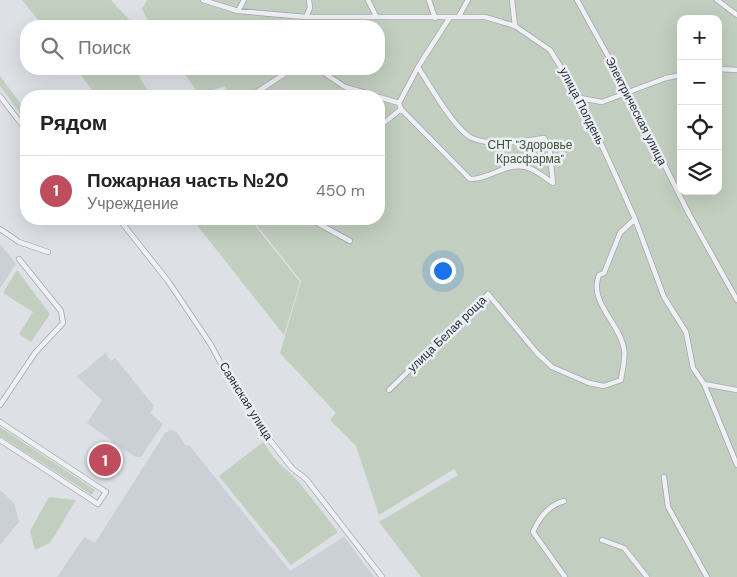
<!DOCTYPE html>
<html lang="ru">
<head>
<meta charset="utf-8">
<style>
  :root { --surface:#fff; --page:#f2f2f2; --text:#222; --muted:#767676; --line:#e0e0e0; --accent:#be4d5d }
  body { margin:0; font-family:"DM Sans",sans-serif; background:var(--page); color:var(--text) }
  .controls { position:absolute; right:15px; top:15px; display:grid; overflow:hidden; border-radius:10px; box-shadow:0 5px 20px #0002 }
  .controls button { width:45px; height:45px; display:grid; place-items:center; padding:0; border:0; border-bottom:1px solid var(--line); background:var(--surface); color:var(--text); font:25px sans-serif }
  .you { position:absolute; left:442px; top:270px; width:18px; height:18px; margin:-12px; border:4px solid #fff; border-radius:50%; background:#1a73e8; box-shadow:0 0 0 8px #1a73e833 }
  .badge { display:grid; place-items:center; width:32px; height:32px; border-radius:50%; background:var(--accent); color:#fff; font-size:16px; font-weight:700 }
  .pin { position:absolute; translate:-50% -50%; border:2px solid #fff; box-shadow:0 1px 5px #0006 }
  .list { margin:0; padding:0; list-style:none }
  h2 { display:flex; justify-content:space-between; align-items:center; height:65px; margin:0; padding:0 20px; font-size:21px }
  h2 small { font-size:16px; font-weight:400; color:var(--muted) }
  .list li { display:grid; grid-template-columns:32px 1fr auto; gap:15px; align-items:center; box-sizing:border-box; height:70px; padding:0 20px; border-top:1px solid var(--line) }
  .list b { display:block; font-size:19px; white-space:nowrap }
  .list p { margin:0; font-size:16px; white-space:nowrap; color:var(--muted) }
  .list em { font-size:16px; font-style:normal; color:var(--muted) }
  .icon { flex:none; width:28px; height:28px; fill:none; stroke:currentColor; stroke-width:2; stroke-linecap:round; stroke-linejoin:round }
  .map { position:relative; flex:none; width:737px; height:577px; overflow:hidden }
  .search { position:absolute; background:var(--surface); box-shadow:0 5px 20px #0002; left:20px; top:20px; width:365px; height:55px; display:flex; align-items:center; gap:12px; box-sizing:border-box; padding:0 18px; border-radius:20px; color:var(--muted); font-size:19px }
  .panel { position:absolute; background:var(--surface); box-shadow:0 5px 20px #0002; left:20px; top:90px; width:365px; height:135px; border-radius:20px }
  .map>svg:first-child { display:block }
  .built { fill:#cbcfd6 }
  .green { fill:#c2cebf; fill-rule:evenodd }
  .lines { fill:none; stroke-linecap:round; stroke-linejoin:round }
  .minor-casing { stroke:#a3a7ae; stroke-width:6 }
  .minor { stroke:#eff0f4; stroke-width:4.5 }
  .labels { text-anchor:middle; stroke-width:5; stroke-linejoin:round; paint-order:stroke }
  .street-label { font-size:12px; fill:#282e3a; stroke:#eceff3 }
  .park-label { font-size:12px; fill:#3c5437; stroke:#eceff3 }
</style>
</head>
<body>
<div class="map">
<svg width="737" height="577" viewBox="0 0 737 577">
  <rect width="100%" height="100%" fill="#dde0e5"/>
  <path class="built" d="M0 244 16 264 0 288Z
    M105 353 111 361 115 358 154 406 150 413 163 424 141 457H136L123 449 87 423 102 400 77 377Z
    M171 430 177 432 185 445H189L290 571 344 537 374 577H57L84 537 95 543 165 433Z
    M0 490 14 503 19 522 0 545Z"/>
  <path class="green" d="M22 0H111L135 26H43Z
    M147 0H737V577H421L379 522 458 475 454 469 379 515 356 446 330 420 336 413 280 353 301 281 252 219H379V96H230L225 86 199 94 181 69H379V26H151L142 9ZM681 19H718V191H681Z
    M76 69H143L139 76 151 96H97Z
    M0 76 26 111V121L0 86Z
    M192 219H250L300 282 284 335Z
    M17 270 50 314 31 342 19 334 33 312 3 293Z
    M0 427 95 490 92 495 0 436Z
    M263 442 275 459 298 481 338 532 291 565 219 476Z
    M49 497 76 500 50 543 35 550 30 531Z"/>
  <g class="lines">
    <defs>
      <path id="minor" d="M203 0 238 11 306 17H485L515 26 550 50 580 98 614 172 635 219 664 297 686 332 693 368 704 384 737 465
        M368 0 376 16
        M429 0 435 18
        M512 0 515 26
        M577 0 628 92 689 214 737 300
        M717 0 737 15
        M238 11 244 0
        M459 16 468 0
        M306 17 310 8 309 0
        M450 17 418 67C429 84 455 130 472 138 493 147 522 141 544 138L549 146 553 183
        M318 69 345 87 376 96
        M718 69 737 70
        M0 96 26 130
        M251 96 292 69
        M379 97 399 103
        M580 98 602 102 666 78 681 75
        M401 109 470 179C489 180 505 162 526 167 535 169 545 178 553 183
        M379 127 401 109 399 103 418 67
        M119 219 168 281 211 345 226 373 256 414 265 434 292 468 306 479 382 577
        M310 219 350 241
        M0 229 19 242 48 252
        M704 384 737 390
        M389 390 488 294 537 353 552 367 589 383 604 386 621 380C622 371 626 358 624 349 620 323 588 302 599 275L604 273 620 233 635 219
        M0 405 35 353 63 323 61 311 19 259
        M0 422 106 492 98 504 0 440
        M664 477 668 507 707 577
        M564 501C549 505 539 518 533 532L565 577
        M602 540 624 548 647 577"/>
    </defs>
    <use href="#minor" class="minor-casing"/>
    <use href="#minor" class="minor"/>
  </g>
  <g class="labels">
    <g class="street-label">
      <text transform="translate(582 106) rotate(63)" y="4">улица Полдень</text>
      <text transform="translate(636 111) rotate(63)" y="4">Электрическая улица</text>
      <text transform="translate(447 334) rotate(-44)" y="4">улица Белая роща</text>
      <text transform="translate(246 401) rotate(58)" y="4">Саянская улица</text>
    </g>
    <g class="park-label">
      <text x="530" y="149">СНТ "Здоровье<tspan x="530" dy="14">Красфарма"</tspan></text>
    </g>
  </g>
</svg>
<div class="controls">
<button>+</button>
<button>−</button>
<button><svg class="icon" aria-label="locate" viewBox="0 0 24 24"><circle cx="12" cy="12" r="6"/><path d="M12 2v4M12 18v4M2 12h4M18 12h4"/></svg></button>
<button><svg class="icon" aria-label="layers" viewBox="0 0 24 24"><path d="M12 4l9 5-9 5-9-5zM3 14l9 5 9-5"/></svg></button>
</div>
<div class="you"></div>
<div class="pin badge" style="left:105px;top:460px">1</div>
<div class="search"><svg class="icon" aria-label="search" viewBox="0 0 24 24"><circle cx="10" cy="10" r="6"/><path d="M15 15l6 6"/></svg>Поиск</div>
<section class="panel">
<h2>Рядом<small></small></h2>
<ul class="list">
<li><span class="badge">1</span><div><b>Пожарная часть №20</b><p>Учреждение</p></div><em>450 m</em></li>
</ul>
</section>
</div>
</body>
</html>
